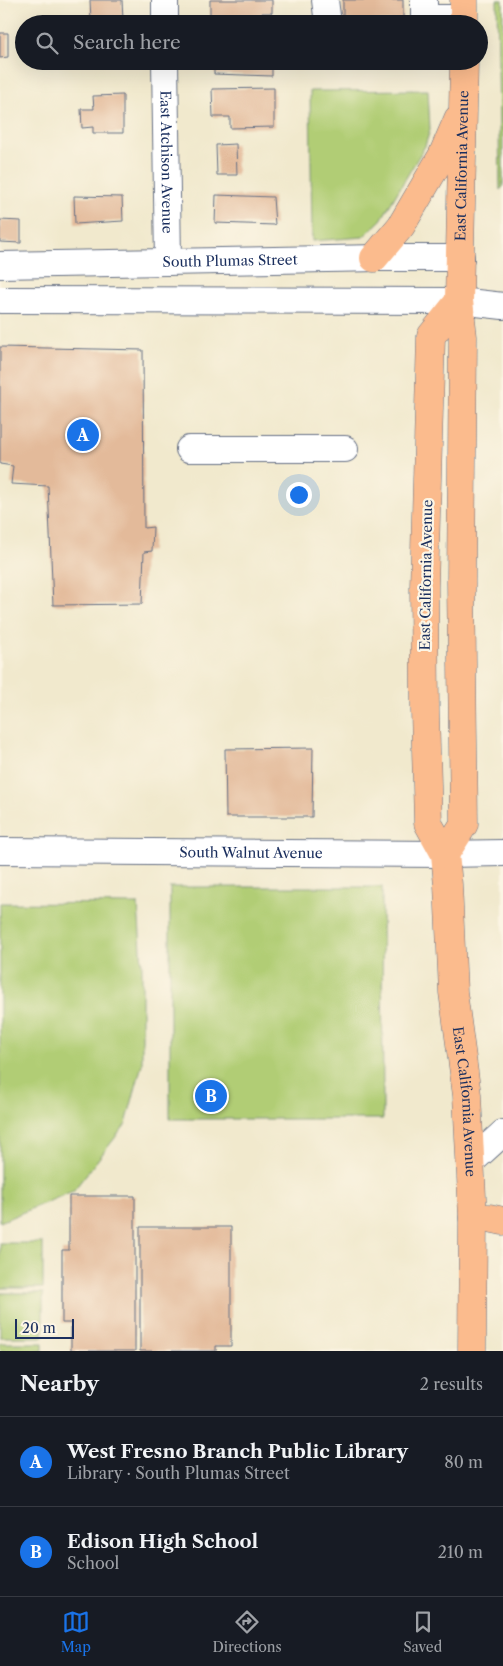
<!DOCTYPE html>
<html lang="en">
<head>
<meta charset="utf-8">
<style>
  :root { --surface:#171b24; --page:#242831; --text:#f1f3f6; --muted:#9ea1a6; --line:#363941; --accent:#1a73e8 }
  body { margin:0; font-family:"Libre Caslon Text",serif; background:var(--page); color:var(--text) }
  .scale { position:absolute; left:15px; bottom:12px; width:59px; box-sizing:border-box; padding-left:5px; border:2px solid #1b2f5e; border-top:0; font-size:14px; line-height:18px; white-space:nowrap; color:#1b2f5e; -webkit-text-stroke:4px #fcf5e5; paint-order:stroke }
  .you { position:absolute; left:298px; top:494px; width:18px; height:18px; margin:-12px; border:4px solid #fff; border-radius:50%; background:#1a73e8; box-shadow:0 0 0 8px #1a73e833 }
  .badge { display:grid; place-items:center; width:32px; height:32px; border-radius:50%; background:var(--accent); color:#fff; font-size:16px; font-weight:700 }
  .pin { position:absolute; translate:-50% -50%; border:2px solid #fff; box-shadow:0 1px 5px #0006 }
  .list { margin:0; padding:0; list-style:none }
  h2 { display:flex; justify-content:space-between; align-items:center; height:65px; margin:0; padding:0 20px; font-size:21px }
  h2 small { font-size:16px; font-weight:400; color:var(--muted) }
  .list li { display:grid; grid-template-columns:32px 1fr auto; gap:15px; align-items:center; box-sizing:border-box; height:90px; padding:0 20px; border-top:1px solid var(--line) }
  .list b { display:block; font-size:19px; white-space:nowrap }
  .list p { margin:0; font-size:16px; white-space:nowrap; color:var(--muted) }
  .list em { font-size:16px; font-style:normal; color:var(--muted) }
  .icon { flex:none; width:28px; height:28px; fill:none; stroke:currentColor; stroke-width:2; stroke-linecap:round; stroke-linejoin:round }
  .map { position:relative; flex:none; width:503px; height:1351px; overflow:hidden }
  .search { position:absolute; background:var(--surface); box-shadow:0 5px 20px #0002; left:15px; right:15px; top:15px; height:55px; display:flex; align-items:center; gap:12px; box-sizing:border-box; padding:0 18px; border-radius:28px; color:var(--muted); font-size:19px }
  .sheet { height:245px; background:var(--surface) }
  nav { display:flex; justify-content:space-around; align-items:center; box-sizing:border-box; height:70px; border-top:1px solid var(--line); background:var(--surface); font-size:14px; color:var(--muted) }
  nav a { display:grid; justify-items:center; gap:2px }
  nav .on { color:var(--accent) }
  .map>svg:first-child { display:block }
  .green { fill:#b1cd74; stroke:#667e69 }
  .building { fill:#e3ba9a }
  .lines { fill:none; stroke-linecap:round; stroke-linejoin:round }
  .minor-casing { stroke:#667085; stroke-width:28 }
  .major-casing { stroke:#667085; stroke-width:29 }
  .minor { stroke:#fff; stroke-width:26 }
  .major { stroke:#fbbb8d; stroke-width:28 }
  .labels { text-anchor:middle; stroke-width:4.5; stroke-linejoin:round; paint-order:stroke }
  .street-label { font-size:14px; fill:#1b2f5e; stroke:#fcf5e5 }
</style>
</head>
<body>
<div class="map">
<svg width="503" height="1351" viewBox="0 0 503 1351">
  <rect width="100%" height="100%" fill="#fcf5e5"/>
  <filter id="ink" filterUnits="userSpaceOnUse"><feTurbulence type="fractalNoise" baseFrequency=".02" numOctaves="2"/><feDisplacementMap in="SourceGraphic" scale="10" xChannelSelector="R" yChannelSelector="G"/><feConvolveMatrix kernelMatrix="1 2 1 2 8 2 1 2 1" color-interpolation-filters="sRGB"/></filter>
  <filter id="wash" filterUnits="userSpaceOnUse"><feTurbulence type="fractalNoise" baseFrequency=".0096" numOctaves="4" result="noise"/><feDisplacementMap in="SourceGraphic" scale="20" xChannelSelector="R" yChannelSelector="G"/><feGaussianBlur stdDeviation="1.12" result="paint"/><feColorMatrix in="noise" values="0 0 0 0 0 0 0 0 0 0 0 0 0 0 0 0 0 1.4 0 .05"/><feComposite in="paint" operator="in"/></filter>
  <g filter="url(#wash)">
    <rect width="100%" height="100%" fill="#f1e9cd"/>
    <path class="green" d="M497 0H503V187L500 190Z
      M428 90 430 130 425 146 381 220 363 237 312 241 310 91Z
      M170 887H382L383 1119H170Z
      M0 903 138 904 142 966V1064L126 1124 73 1191 0 1222Z
      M0 1243H43V1288H0Z
      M0 1293H43V1337H0Z
      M0 1343H43V1351H0Z"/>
    <g id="blocks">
      <path class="building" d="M90 0H122L123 20H91Z
        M210 0H272V13H262V24H210Z
        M343 0H403V21H343Z
        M0 33H8V57L0 58Z
        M214 61H272V76L214 74Z
        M274 88V127L230 128V117H213L212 89Z
        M123 95V133H93V127L82 128 81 109H94L93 96Z
        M236 144 237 175H217L216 145Z
        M216 195 273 197 275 225 215 223Z
        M74 196 122 197 123 221 75 224Z
        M0 220 21 221V243L0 242Z
        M0 347 143 350 144 528 153 527 152 551 144 552 142 604 53 605 48 486 11 484 13 466 0 464Z
        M313 748 312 817H226L225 749Z
        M69 1196H135V1351H71V1323H62V1250H69Z
        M140 1227H231V1346H216V1351H140Z"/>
    </g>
  </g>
  <g filter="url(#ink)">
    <use href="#blocks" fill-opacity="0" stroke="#667085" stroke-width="1"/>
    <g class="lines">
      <defs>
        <g id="minor">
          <path d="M165 0V24"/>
          <path d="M325 0 328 24"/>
          <path d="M424 0V18H464"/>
          <path id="s1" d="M165 61 168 262"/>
          <path id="s2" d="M0 265 380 258H461"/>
          <path d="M0 300 459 301 503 306"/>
          <path d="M189 449H345"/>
          <path id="s3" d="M0 851 445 854 503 853"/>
          <path d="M471 1162 503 1133"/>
        </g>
        <g id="major">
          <path d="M464 24V0"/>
          <path d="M374 258 401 226 442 156 458 119"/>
          <path id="s4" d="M459 301 431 336 424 587 425 711 428 823 445 854 448 885 453 992 467 1095 473 1218 472 1351"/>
          <path id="s5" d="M445 854 464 824 461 582 463 337 459 301 464 61"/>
          <path d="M473 1218H489L503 1221"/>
        </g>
      </defs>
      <use href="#minor" class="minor-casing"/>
      <use href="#major" class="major-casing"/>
      <use href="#minor" class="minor"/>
      <use href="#major" class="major"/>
    </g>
  </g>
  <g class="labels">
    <g class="street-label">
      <text dy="5" stroke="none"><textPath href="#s1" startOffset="101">East Atchison Avenue</textPath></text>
      <text dy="5" stroke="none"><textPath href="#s5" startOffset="694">East California Avenue</textPath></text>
      <text dy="5" stroke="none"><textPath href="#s2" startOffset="230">South Plumas Street</textPath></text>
      <text transform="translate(426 575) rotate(-89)" y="5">East California Avenue</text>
      <text dy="5" stroke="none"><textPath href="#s3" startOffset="251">South Walnut Avenue</textPath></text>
      <text dy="5" stroke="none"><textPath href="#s4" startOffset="816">East California Avenue</textPath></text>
    </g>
  </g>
</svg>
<div class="scale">20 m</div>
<div class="you"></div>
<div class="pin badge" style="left:83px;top:435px">A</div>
<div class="pin badge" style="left:211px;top:1096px">B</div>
<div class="search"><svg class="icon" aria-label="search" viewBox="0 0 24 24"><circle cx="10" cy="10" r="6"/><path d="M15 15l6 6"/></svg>Search here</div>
</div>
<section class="sheet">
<h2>Nearby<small>2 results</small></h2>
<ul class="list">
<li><span class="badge">A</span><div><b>West Fresno Branch Public Library</b><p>Library · South Plumas Street</p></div><em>80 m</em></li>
<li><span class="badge">B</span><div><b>Edison High School</b><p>School</p></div><em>210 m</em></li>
</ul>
</section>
<nav>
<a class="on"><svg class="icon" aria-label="map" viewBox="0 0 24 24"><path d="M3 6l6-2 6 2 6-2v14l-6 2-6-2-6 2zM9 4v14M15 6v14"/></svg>Map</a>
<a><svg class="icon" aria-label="directions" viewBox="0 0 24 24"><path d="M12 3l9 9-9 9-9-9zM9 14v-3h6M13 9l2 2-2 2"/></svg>Directions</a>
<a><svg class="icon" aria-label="saved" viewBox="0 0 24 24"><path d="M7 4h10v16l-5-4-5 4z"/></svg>Saved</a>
</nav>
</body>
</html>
